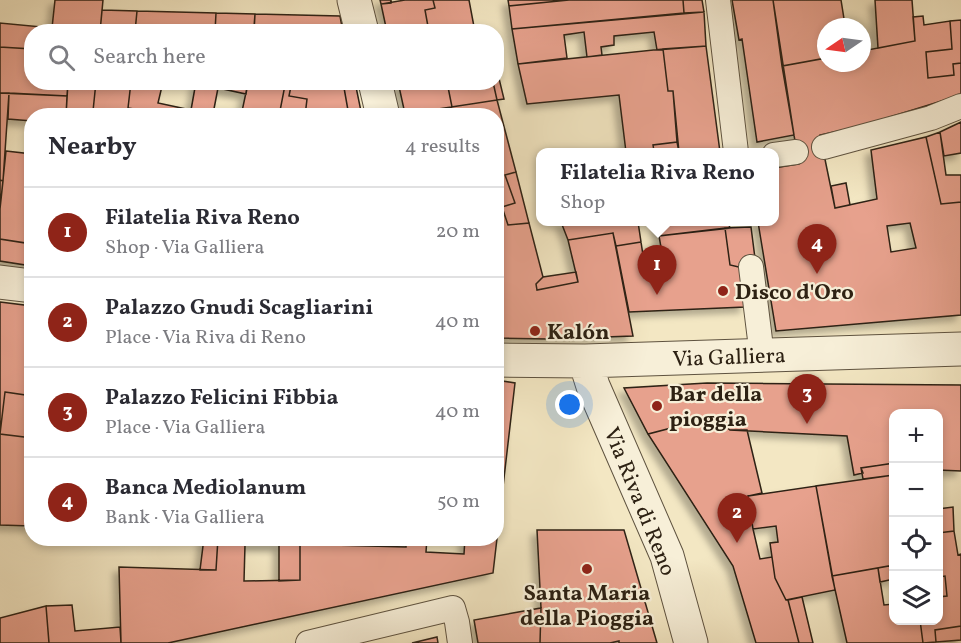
<!DOCTYPE html>
<html lang="en">
<head>
<meta charset="utf-8">
<style>
  :root { --surface:#fff; --page:#f7f7f7; --text:#2b2b33; --muted:#7c7c81; --line:#e1e1e2; --accent:#8f2418 }
  body { margin:0; font-family:Vollkorn,serif; background:var(--page); color:var(--text) }
  .controls { position:absolute; right:18px; bottom:18px; display:grid; overflow:hidden; border-radius:12px; box-shadow:0 3px 9px #0003 }
  .controls button { width:54px; height:54px; display:grid; place-items:center; padding:0; border:0; border-bottom:2px solid var(--line); background:var(--surface); color:var(--text); font:30px sans-serif }
  .compass { position:absolute; left:817px; top:18px; width:54px; height:54px; border-radius:50%; background:var(--surface); box-shadow:0 3px 9px #0003; rotate:257deg }
  .you { position:absolute; left:570px; top:405px; width:21px; height:21px; margin:-15px; border:4px solid #fff; border-radius:50%; background:#1a73e8; box-shadow:0 0 0 9px #1a73e833 }
  .badge { display:grid; place-items:center; width:39px; height:39px; border-radius:50%; background:var(--accent); color:#fff; font-size:20px; font-weight:700 }
  .pin { position:absolute; translate:-50% -50px; filter:drop-shadow(0 2px 3px #0008) }
  .pin::after { content:''; position:absolute; top:32px; width:21px; height:18px; background:inherit; clip-path:polygon(0 0,100% 0,50% 100%) }
  .popup { position:absolute; left:536px; top:148px; width:243px; height:78px; box-sizing:border-box; display:grid; place-content:center; border-radius:12px; background:var(--surface); filter:drop-shadow(0 2px 4px #0005); font-size:20px; white-space:nowrap; color:var(--muted) }
  .popup b { font-size:22px; color:var(--text) }
  .popup::after { content:''; position:absolute; left:50%; top:100%; margin-left:-12px; border:12px solid transparent; border-top-color:var(--surface) }
  .list { margin:0; padding:0; list-style:none }
  h2 { display:flex; justify-content:space-between; align-items:center; height:78px; margin:0; padding:0 24px; font-size:26px }
  h2 small { font-size:20px; font-weight:400; color:var(--muted) }
  .list li { display:grid; grid-template-columns:39px 1fr auto; gap:18px; align-items:center; box-sizing:border-box; height:90px; padding:0 24px; border-top:2px solid var(--line) }
  .list b { display:block; font-size:22px; white-space:nowrap }
  .list p { margin:0; font-size:20px; white-space:nowrap; color:var(--muted) }
  .list em { font-size:20px; font-style:normal; color:var(--muted) }
  .icon { flex:none; width:33px; height:33px; fill:none; stroke:currentColor; stroke-width:2; stroke-linecap:round; stroke-linejoin:round }
  .map { position:relative; flex:none; width:961px; height:643px; overflow:hidden }
  .search { position:absolute; background:var(--surface); box-shadow:0 3px 9px #0003; left:24px; top:24px; width:480px; height:66px; display:flex; align-items:center; gap:15px; box-sizing:border-box; padding:0 21px; border-radius:24px; color:var(--muted); font-size:22px }
  .panel { position:absolute; background:var(--surface); box-shadow:0 3px 9px #0003; left:24px; top:108px; width:480px; height:438px; border-radius:24px }
  .map>svg:first-child { display:block }
  .building { fill:#e7a18d; stroke:#2d2113; stroke-width:1.5; fill-rule:evenodd; filter:url(#shadow) }
  .lines { fill:none; stroke-linecap:round; stroke-linejoin:round }
  .lane-casing { stroke:#5e523f; stroke-width:26 }
  .street-casing { stroke:#5e523f; stroke-width:35 }
  .lane { stroke:#f7efd8; stroke-width:24 }
  .street { stroke:#f7efd8; stroke-width:33 }
  .poi-dot { fill:#8f2418; stroke:#f7efd8; stroke-width:2 }
  .labels { text-anchor:middle; stroke-width:4.5; stroke-linejoin:round; paint-order:stroke }
  .poi-label { font-size:22px; font-weight:bold; fill:#2d2113; stroke:#f7efd8; text-anchor:start }
  .street-label { font-size:22px; fill:#2d2113; stroke:#f7efd8 }
</style>
</head>
<body>
<div class="map">
<svg width="961" height="643" viewBox="0 0 961 643">
  <defs>
    <filter id="shadow"><feDropShadow dx="-5.5" dy="5.5" stdDeviation="3" flood-color="#0004"/></filter>
  </defs>
  <rect width="100%" height="100%" fill="#f3e7c3"/>
  <filter id="stains"><feTurbulence type="fractalNoise" baseFrequency=".00333" numOctaves="4"/><feColorMatrix values="0 0 0 0 .2 0 0 0 0 .09 0 0 0 0 .02 0 0 0 .5 -.17"/></filter>
  <radialGradient id="worn" r=".72"><stop offset=".6" stop-color="#630" stop-opacity="0"/><stop offset="1" stop-color="#630" stop-opacity=".3"/></radialGradient>
  <path class="building" d="M55 0H103L100 32H32V49L0 47V23L52 28Z
    M380 0H391V3L381 4Z
    M405 0H433L435 8 425 10 429 32H387L381 4Z
    M433 0H469L475 32H429L425 10 435 8Z
    M508 0H569L509 6Z
    M569 0H683L684 13 512 29 509 6Z
    M683 0H702L704 12 684 13Z
    M732 0H773L794 135 757 142 742 39 739 40Z
    M773 0H841L845 25 848 24 849 27H826V58L782 66Z
    M875 0H912L915 41 878 48Z
    M102 10 137 11 135 32H100Z
    M137 11 216 13 215 32H135Z
    M704 12 706 46 657 50 654 32 614 36V45L601 47 602 55 587 57 584 32 564 35 567 58 518 64 512 29Z
    M216 13 255 14 254 32H215Z
    M255 14 340 16 343 32H329L328 28 254 27Z
    M923 16 924 25 950 21 952 49 926 52 928 78 954 75 953 64 961 63V95L861 126 820 135 835 208 877 199 871 150 926 137 941 204 961 202V315L776 331 758 222H774V168L799 164 782 66 826 58V63H862V51L915 41 913 17ZM910 223 916 248 891 252 887 226Z
    M961 20V63L953 64 954 75 928 78 926 52 952 49 950 21Z
    M254 27 328 28 329 32H254Z
    M706 46 720 152H679L673 91H668L663 49Z
    M0 47 32 49V82H68L67 96 0 93Z
    M663 49 668 91H673L677 142 653 145 654 151 626 152 619 95 527 104 518 64Z
    M496 66 504 99 497 100 493 82H496Z
    M68 82H96L93 111 100 112V116H66Z
    M96 82H131L128 108 147 111 146 116H100V112L93 111Z
    M131 82H163L158 103 191 110 196 82H248L246 94 218 88 213 114 192 110 190 116H146L147 111 128 108Z
    M278 82H343L349 116H305L307 99 289 96 291 86 285 85 279 116H241L248 83 278 84Z
    M343 82H355L362 116H349Z
    M398 82H447L452 107 405 114Z
    M447 82H493L497 100 452 107Z
    M285 85 291 86 289 96 307 99 305 116H279Z
    M0 93H9L3 181 0 180Z
    M9 93 67 96 66 116H32V121L8 119Z
    M497 100 516 172 505 175 515 203 502 207 508 225 529 223 543 277 536 284 537 290 578 282 568 240 613 233 633 336 548 339 496 338V116L405 114Z
    M961 122V153L944 156 940 132Z
    M940 132 946 175H961V202L941 204 926 137Z
    M677 142 679 152H644L654 151 653 145Z
    M6 151 32 154V244L0 239V209Z
    M516 172 529 223 508 225 502 207 515 203 505 175Z
    M0 180 3 181 0 209Z
    M846 183 850 205 835 208 831 186Z
    M561 222H638L641 242 616 246 613 233 568 240Z
    M657 222H728L730 228 659 236Z
    M751 227 756 266 743 268 730 265 725 228Z
    M725 228 730 265 743 268 745 307 629 312 616 246 641 242 643 255 662 253 659 236Z
    M0 239 32 244V266L0 261Z
    M576 272 578 282 537 290 536 284 543 277Z
    M0 302 32 306V396L5 392 0 434Z
    M496 380 515 383 493 573 168 643H121L119 567 216 570 218 538H332V545L406 547V538H427L426 552 464 554 465 538H496ZM245 545H300V580L244 581Z
    M707 383 961 385V471L938 470V414H894V463L861 468 863 473 854 475 847 436 730 430 713 417 648 434 624 388Z
    M5 392 32 396V438L0 434Z
    M713 417 730 430H747L762 493 748 496 753 529 760 559 772 557 775 578 786 600H788L799 643H756L733 566 648 434Z
    M0 434 32 438V526L0 525Z
    M894 463V475L863 479 861 468Z
    M894 475V565L832 576 816 486Z
    M816 486 835 590 786 600 775 578 770 543 778 542 776 526 753 529 748 496Z
    M953 507 954 531 938 533V509Z
    M537 530H624L657 643H619V641L610 643H540L541 608Z
    M954 531 958 555 961 554V626L935 630 936 642 923 643 920 620H938V597L947 596 945 576 939 577 938 533Z
    M204 538H218L216 570H200Z
    M279 545H300V580L279 581Z
    M894 565V579L880 582 878 568Z
    M878 568 884 605 894 604V620H920L923 643H847L832 576Z
    M938 573 939 577 945 576 947 596 938 597Z
    M802 597 813 643H799L788 600Z
    M72 605 75 631 120 627 121 643H49L46 606Z
    M46 606 49 643H0V618Z
    M541 608 540 643H478L474 620Z
    M961 626V640L936 642 935 630Z
    M437 637 438 643H412Z"/>
  <g class="lines">
    <defs>
      <path id="lane" d="M718 0 736 152
        M824 147 931 118 961 106
        M774 155 796 152
        M751 267 762 356
        M308 643 453 608 457 622 460 643"/>
      <path id="street" d="M354 0 362 32
        M375 82 383 116
        M0 282 32 286
        M496 360 585 361 961 349
        M585 361 593 386 667 556 691 643"/>
    </defs>
    <use href="#lane" class="lane-casing"/>
    <use href="#street" class="street-casing"/>
    <use href="#lane" class="lane"/>
    <use href="#street" class="street"/>
  </g>
  <g class="poi-dot">
    <circle cx="723" cy="291" r="6"/>
    <circle cx="535" cy="331" r="6"/>
    <circle cx="657" cy="406" r="6"/>
    <circle cx="587" cy="569" r="6"/>
  </g>
  <g class="labels">
    <g class="poi-label">
      <text x="735" y="299">Disco d'Oro</text>
      <text x="547" y="339">Kalón</text>
      <text x="669" y="401">Bar della<tspan x="669" dy="25">pioggia</tspan></text>
      <text x="587" y="600" text-anchor="middle">Santa Maria<tspan x="587" dy="25">della Pioggia</tspan></text>
    </g>
    <g class="street-label">
      <text transform="translate(729 356) rotate(-2)" y="8">Via Galliera</text>
      <text transform="translate(641 501) rotate(68)" y="8">Via Riva di Reno</text>
    </g>
  </g>
  <rect width="100%" height="100%" filter="url(#stains)"/>
  <rect width="100%" height="100%" fill="url(#worn)"/>
</svg>
<div class="controls">
<button>+</button>
<button>−</button>
<button><svg class="icon" aria-label="locate" viewBox="0 0 24 24"><circle cx="12" cy="12" r="6"/><path d="M12 2v4M12 18v4M2 12h4M18 12h4"/></svg></button>
<button><svg class="icon" aria-label="layers" viewBox="0 0 24 24"><path d="M12 4l9 5-9 5-9-5zM3 14l9 5 9-5"/></svg></button>
</div>
<svg class="compass" viewBox="-18 -18 36 36"><path d="M0-13l5 13h-10z" fill="#e53935"/><path d="M0 13l5-13h-10z" fill="#7c7c81"/></svg>
<div class="you"></div>
<div class="pin badge" style="left:657px;top:295px">1</div>
<div class="popup"><b>Filatelia Riva Reno</b>Shop</div>
<div class="pin badge" style="left:737px;top:543px">2</div>
<div class="pin badge" style="left:807px;top:424px">3</div>
<div class="pin badge" style="left:817px;top:274px">4</div>
<div class="search"><svg class="icon" aria-label="search" viewBox="0 0 24 24"><circle cx="10" cy="10" r="6"/><path d="M15 15l6 6"/></svg>Search here</div>
<section class="panel">
<h2>Nearby<small>4 results</small></h2>
<ul class="list">
<li><span class="badge">1</span><div><b>Filatelia Riva Reno</b><p>Shop · Via Galliera</p></div><em>20 m</em></li>
<li><span class="badge">2</span><div><b>Palazzo Gnudi Scagliarini</b><p>Place · Via Riva di Reno</p></div><em>40 m</em></li>
<li><span class="badge">3</span><div><b>Palazzo Felicini Fibbia</b><p>Place · Via Galliera</p></div><em>40 m</em></li>
<li><span class="badge">4</span><div><b>Banca Mediolanum</b><p>Bank · Via Galliera</p></div><em>50 m</em></li>
</ul>
</section>
</div>
</body>
</html>
